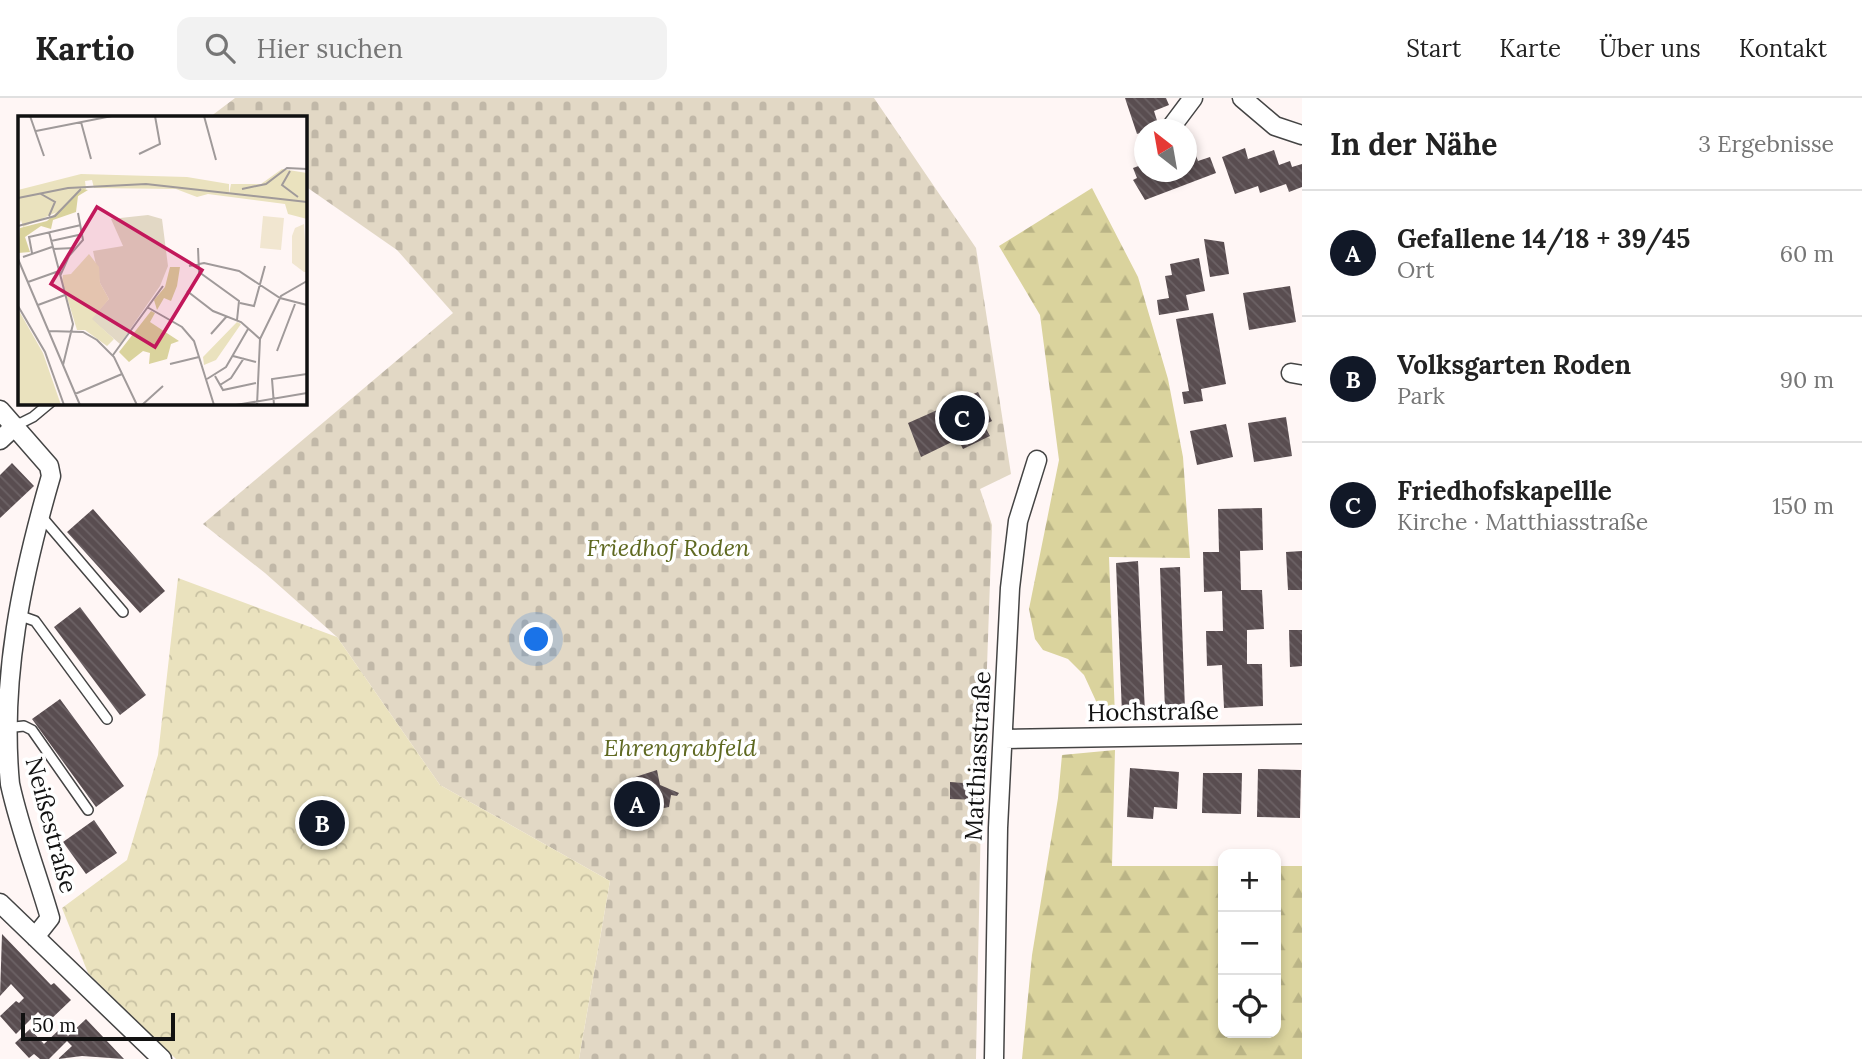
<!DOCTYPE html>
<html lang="de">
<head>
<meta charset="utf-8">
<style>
  :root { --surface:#fff; --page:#f2f2f2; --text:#222; --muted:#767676; --line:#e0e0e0; --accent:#111827 }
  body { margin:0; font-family:Lora,serif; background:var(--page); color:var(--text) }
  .controls { position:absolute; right:21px; bottom:21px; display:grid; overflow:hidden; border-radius:14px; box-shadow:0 4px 10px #0003 }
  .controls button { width:63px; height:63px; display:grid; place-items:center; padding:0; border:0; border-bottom:2px solid var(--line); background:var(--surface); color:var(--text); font:35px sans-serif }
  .compass { position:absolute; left:1134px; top:21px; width:63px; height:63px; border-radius:50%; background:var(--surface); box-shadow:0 4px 10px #0003; rotate:329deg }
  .scale { position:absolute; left:21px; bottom:18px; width:154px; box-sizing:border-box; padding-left:7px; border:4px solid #111; border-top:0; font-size:19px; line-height:24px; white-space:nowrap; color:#111; -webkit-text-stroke:5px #fff; paint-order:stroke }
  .you { position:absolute; left:537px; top:542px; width:24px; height:24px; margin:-18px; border:5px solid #fff; border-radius:50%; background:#1a73e8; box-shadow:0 0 0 10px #1a73e833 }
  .badge { display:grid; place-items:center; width:46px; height:46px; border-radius:50%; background:var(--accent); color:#fff; font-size:23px; font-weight:700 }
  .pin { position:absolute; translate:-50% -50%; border:4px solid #fff; box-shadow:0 2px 7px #0006 }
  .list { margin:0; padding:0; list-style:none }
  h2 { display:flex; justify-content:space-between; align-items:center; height:91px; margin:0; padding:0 28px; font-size:30px }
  h2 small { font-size:23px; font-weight:400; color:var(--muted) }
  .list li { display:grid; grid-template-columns:46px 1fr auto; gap:21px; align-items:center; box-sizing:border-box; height:126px; padding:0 28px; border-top:2px solid var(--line) }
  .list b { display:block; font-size:26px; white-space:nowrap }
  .list p { margin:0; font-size:23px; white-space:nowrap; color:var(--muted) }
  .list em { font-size:23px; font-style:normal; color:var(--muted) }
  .icon { flex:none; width:38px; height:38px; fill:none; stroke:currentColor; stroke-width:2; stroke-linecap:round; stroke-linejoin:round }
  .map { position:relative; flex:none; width:1302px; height:961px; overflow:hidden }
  header { display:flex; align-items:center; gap:42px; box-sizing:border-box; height:98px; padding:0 35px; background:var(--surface); border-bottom:2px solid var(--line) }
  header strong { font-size:33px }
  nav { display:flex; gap:38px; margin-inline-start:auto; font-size:24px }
  .search { width:490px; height:63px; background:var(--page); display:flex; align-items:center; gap:18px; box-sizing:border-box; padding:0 24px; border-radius:14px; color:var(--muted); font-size:26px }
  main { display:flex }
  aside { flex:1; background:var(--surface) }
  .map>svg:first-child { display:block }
  .forest { fill:url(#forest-firs) }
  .cemetery { fill:url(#cemetery-stones) }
  .park { fill:url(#park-crowns) }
  .building { fill:url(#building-back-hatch) }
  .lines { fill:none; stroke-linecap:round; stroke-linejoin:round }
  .service-casing { stroke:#444; stroke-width:12 }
  .minor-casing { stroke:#444; stroke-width:21 }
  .service { stroke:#fff; stroke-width:9 }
  .minor { stroke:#fff; stroke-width:18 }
  .labels { text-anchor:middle; stroke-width:7; stroke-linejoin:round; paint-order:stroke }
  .park-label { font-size:24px; font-style:italic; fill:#5f6921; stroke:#fff }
  .street-label { font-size:24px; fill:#111; stroke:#fff }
  .inset-road { fill:none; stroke:#a09a9a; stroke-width:2 }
  .view { fill:#c2185b; fill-opacity:0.15; stroke:#c2185b; stroke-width:3.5 }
  .inset-edge { fill:none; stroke:#111; stroke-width:3.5 }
</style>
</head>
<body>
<header>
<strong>Kartio</strong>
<div class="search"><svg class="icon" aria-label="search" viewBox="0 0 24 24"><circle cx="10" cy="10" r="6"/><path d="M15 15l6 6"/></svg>Hier suchen</div>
<nav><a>Start</a><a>Karte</a><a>Über uns</a><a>Kontakt</a></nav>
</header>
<main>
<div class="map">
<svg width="1302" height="961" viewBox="0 0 1302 961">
  <defs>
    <pattern id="forest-firs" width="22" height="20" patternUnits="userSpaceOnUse" patternTransform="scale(1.75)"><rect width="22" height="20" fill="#dad39d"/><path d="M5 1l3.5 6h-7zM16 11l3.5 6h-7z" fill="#bab486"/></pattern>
    <pattern id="cemetery-stones" width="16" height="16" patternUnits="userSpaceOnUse" patternTransform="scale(1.75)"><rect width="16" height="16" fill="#e2d8c5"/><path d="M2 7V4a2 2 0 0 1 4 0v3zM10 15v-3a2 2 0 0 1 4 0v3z" fill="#c1b8a8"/></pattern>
    <pattern id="park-crowns" width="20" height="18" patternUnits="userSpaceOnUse" patternTransform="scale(1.75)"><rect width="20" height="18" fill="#eae2be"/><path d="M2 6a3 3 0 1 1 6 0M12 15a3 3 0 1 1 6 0" fill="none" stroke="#c8c1a2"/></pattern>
    <pattern id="building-back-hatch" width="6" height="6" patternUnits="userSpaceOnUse" patternTransform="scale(1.75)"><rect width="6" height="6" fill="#594d50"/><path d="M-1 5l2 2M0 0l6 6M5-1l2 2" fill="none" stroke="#6c6265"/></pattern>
  </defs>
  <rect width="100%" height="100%" fill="#fff6f5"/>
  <path class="forest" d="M1092 90 1138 179 1168 281 1183 359 1190 460 1109 459 1115 619 1101 614 1084 577 1068 561 1043 552 1035 541 1029 511 1059 362 1040 217 999 148Z
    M1115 652 1112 768H1223V935H1276V768H1302V961H1022L1032 857 1058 700 1062 657Z"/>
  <path class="cemetery" d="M235 0H874L976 150 1011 376 980 391 992 427 985 625 974 643 982 668 976 961H579L610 783 440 687 337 539 265 475 203 426 453 215 397 152 305 88 304 19H210Z"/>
  <path class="park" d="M178 480 337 539 440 687 610 783 579 961H176L88 875 62 810 127 762 158 657Z"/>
  <path class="building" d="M1125 0H1166L1169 7 1154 13 1159 29 1137 36Z
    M1192 48 1198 63 1210 59 1216 75 1145 102 1133 82 1137 80 1133 70 1144 66V74H1186V50Z
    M1245 50 1248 61 1274 52 1279 67 1290 63 1292 69 1302 66V89L1289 94 1286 86 1260 95 1258 88 1235 96 1222 59Z
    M1204 141 1224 144 1229 176 1210 179Z
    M1199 160 1205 193 1186 197 1189 212 1159 217 1157 202 1169 200 1165 178 1172 177 1170 166Z
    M1290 188 1296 224 1249 232 1243 195Z
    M1213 215 1226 286 1201 291 1203 303 1184 306 1182 294 1189 293 1176 221Z
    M978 294 992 323 984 327 990 338 963 351 958 341 921 359 908 325Z
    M1286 319 1292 358 1254 364 1248 325Z
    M1226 326 1233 359 1197 367 1190 333Z
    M12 365 34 388 0 420V377Z
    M1262 410 1263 452 1240 453 1241 492H1262L1264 531 1247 532V566H1262L1263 608 1224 610 1222 567 1207 568 1206 533H1223L1222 493 1204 494 1203 454H1219L1218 411Z
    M93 411 165 493 140 515 67 434Z
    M1302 453V492H1288L1286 454Z
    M1138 463 1145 615 1122 616 1116 465Z
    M1180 469 1185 612 1165 613 1160 470Z
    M80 509 146 597 120 617 54 529Z
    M1289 532H1302V568L1290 569Z
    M60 601 124 688 96 709 32 621Z
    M1130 670 1179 674 1177 711 1154 709 1153 721 1127 719Z
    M1258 671 1301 672 1300 720 1257 719Z
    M657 672 660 687 679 695 677 698 671 697 669 709 633 716 629 712 624 687 629 681Z
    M1203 675H1242L1241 716 1202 715Z
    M950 684 981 686 980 702 950 701Z
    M94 722 117 755 86 776 63 744Z
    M2 836 51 887 54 885 71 902 48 924 38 914 16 936 0 918 16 903 19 905 24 900 11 886 0 898Z
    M86 921 124 961 82 958 58 961 72 948 67 943 49 961H40L34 956 29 960 15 945 30 931 44 946 61 930 68 938Z"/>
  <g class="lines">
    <defs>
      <path id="service" d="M15 328 33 319 51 304
        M41 418 123 514
        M18 517 35 523 107 621
        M5 630 24 628 32 632 88 712"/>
      <path id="minor" d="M1242 0 1275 28 1302 37
        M1169 32 1193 0
        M1291 275 1302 277
        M0 312 49 368 51 378C22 478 0 581 10 686 20 732 37 775 50 820L35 839
        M0 342 15 328
        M1005 641 1302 636
        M0 805 162 961
        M994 961 998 730 1010 490 1018 423 1037 362"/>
    </defs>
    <use href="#service" class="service-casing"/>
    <use href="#minor" class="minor-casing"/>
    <use href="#service" class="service"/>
    <use href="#minor" class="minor"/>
  </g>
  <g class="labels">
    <g class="park-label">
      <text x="668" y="458">Friedhof Roden</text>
      <text x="680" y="658">Ehrengrabfeld</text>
    </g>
    <g class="street-label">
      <text transform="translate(1153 614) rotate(-1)" y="8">Hochstraße</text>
      <text transform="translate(978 658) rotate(-87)" y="8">Matthiasstraße</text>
      <text transform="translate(51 727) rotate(75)" y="8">Neißestraße</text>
    </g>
  </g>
  <g transform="translate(18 18)">
    <rect width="289" height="289" fill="#fff6f5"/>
    <path d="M264 53 289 57V103L270 98 267 88 190 78 179 81 158 73 76 72 74 64 67 65 68 73 46 93 5 111 3 104 0 113V74L63 58 169 61 211 68V78L213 68H243ZM0 193 25 237 43 289H0Z" fill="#eae2be"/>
    <path d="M65 73 70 74 60 80 58 96 35 104 33 113 23 110 7 121 12 136 0 137 2 112 29 105ZM152 151H162L159 170 153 185 146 182 139 194 136 184 147 171ZM133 195 137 197 132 206 161 225 153 228 149 243 131 248 132 237 125 235 111 246 101 236Z" fill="#dad39d"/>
    <path d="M130 99 144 103 150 150 142 170 102 228 73 203 91 183 82 167 75 135 105 130 93 103Z" fill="#e2d8c5"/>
    <path d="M71 138 81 151 82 167 91 183 74 203 96 223 89 230 67 214H59L44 165 45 159 53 158ZM219 206 223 208 198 244 186 249 185 241Z" fill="#eae2be"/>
    <path d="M245 100 266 102 263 134 242 132ZM286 108 289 156H286L274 147V120L277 112Z" fill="#f1e6d0"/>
    <path class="inset-road" d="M12 0 26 40M186 0 198 44M63 6 73 43M18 15 94 0M121 38 142 28 137 0M272 55 264 69 280 81M224 73 248 68 269 52 289 53M23 78 37 86 31 100M0 82 50 72 128 68 289 86M0 110 37 100 63 73M31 116 55 208 45 249M33 125 65 118M180 132 181 156 221 185 219 204M35 133 56 132M14 137 11 121 63 109M5 141 34 131M0 143 62 289M171 150 186 147 221 155 262 182 289 189M42 160 51 140 65 124 60 97M10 166 41 155M169 175 195 195 223 206 242 223M222 187 236 190 247 150M20 189 47 179M0 190 27 236 46 289M129 191 164 211 176 225 196 289M30 215 65 216 79 224 96 241 119 289M193 218 209 200M259 235 277 188M95 239 145 170M215 240 238 246M152 248 181 241M197 260 205 274 238 267M189 263 208 251 230 213M202 269 213 262 226 242M57 278 104 258M124 289 145 270M218 289 289 277M239 289 242 223 263 180 289 165M256 289 254 263 289 258"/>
    <path class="view" d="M79 91 184 154 137 231 33 168Z"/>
    <rect width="289" height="289" class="inset-edge"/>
  </g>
</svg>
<div class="controls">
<button>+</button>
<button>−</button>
<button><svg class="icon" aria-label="locate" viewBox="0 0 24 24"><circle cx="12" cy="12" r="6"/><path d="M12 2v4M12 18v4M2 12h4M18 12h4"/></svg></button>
</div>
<svg class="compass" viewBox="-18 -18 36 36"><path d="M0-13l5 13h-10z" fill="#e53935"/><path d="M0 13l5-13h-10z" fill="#767676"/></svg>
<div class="scale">50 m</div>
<div class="you"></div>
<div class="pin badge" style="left:637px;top:706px">A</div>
<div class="pin badge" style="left:322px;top:725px">B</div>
<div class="pin badge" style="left:962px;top:320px">C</div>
</div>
<aside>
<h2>In der Nähe<small>3 Ergebnisse</small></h2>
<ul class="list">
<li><span class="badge">A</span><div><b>Gefallene 14/18 + 39/45</b><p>Ort</p></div><em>60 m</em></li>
<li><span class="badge">B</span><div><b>Volksgarten Roden</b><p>Park</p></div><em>90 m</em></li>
<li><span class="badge">C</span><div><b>Friedhofskapellle</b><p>Kirche · Matthiasstraße</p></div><em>150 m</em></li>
</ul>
</aside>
</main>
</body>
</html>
